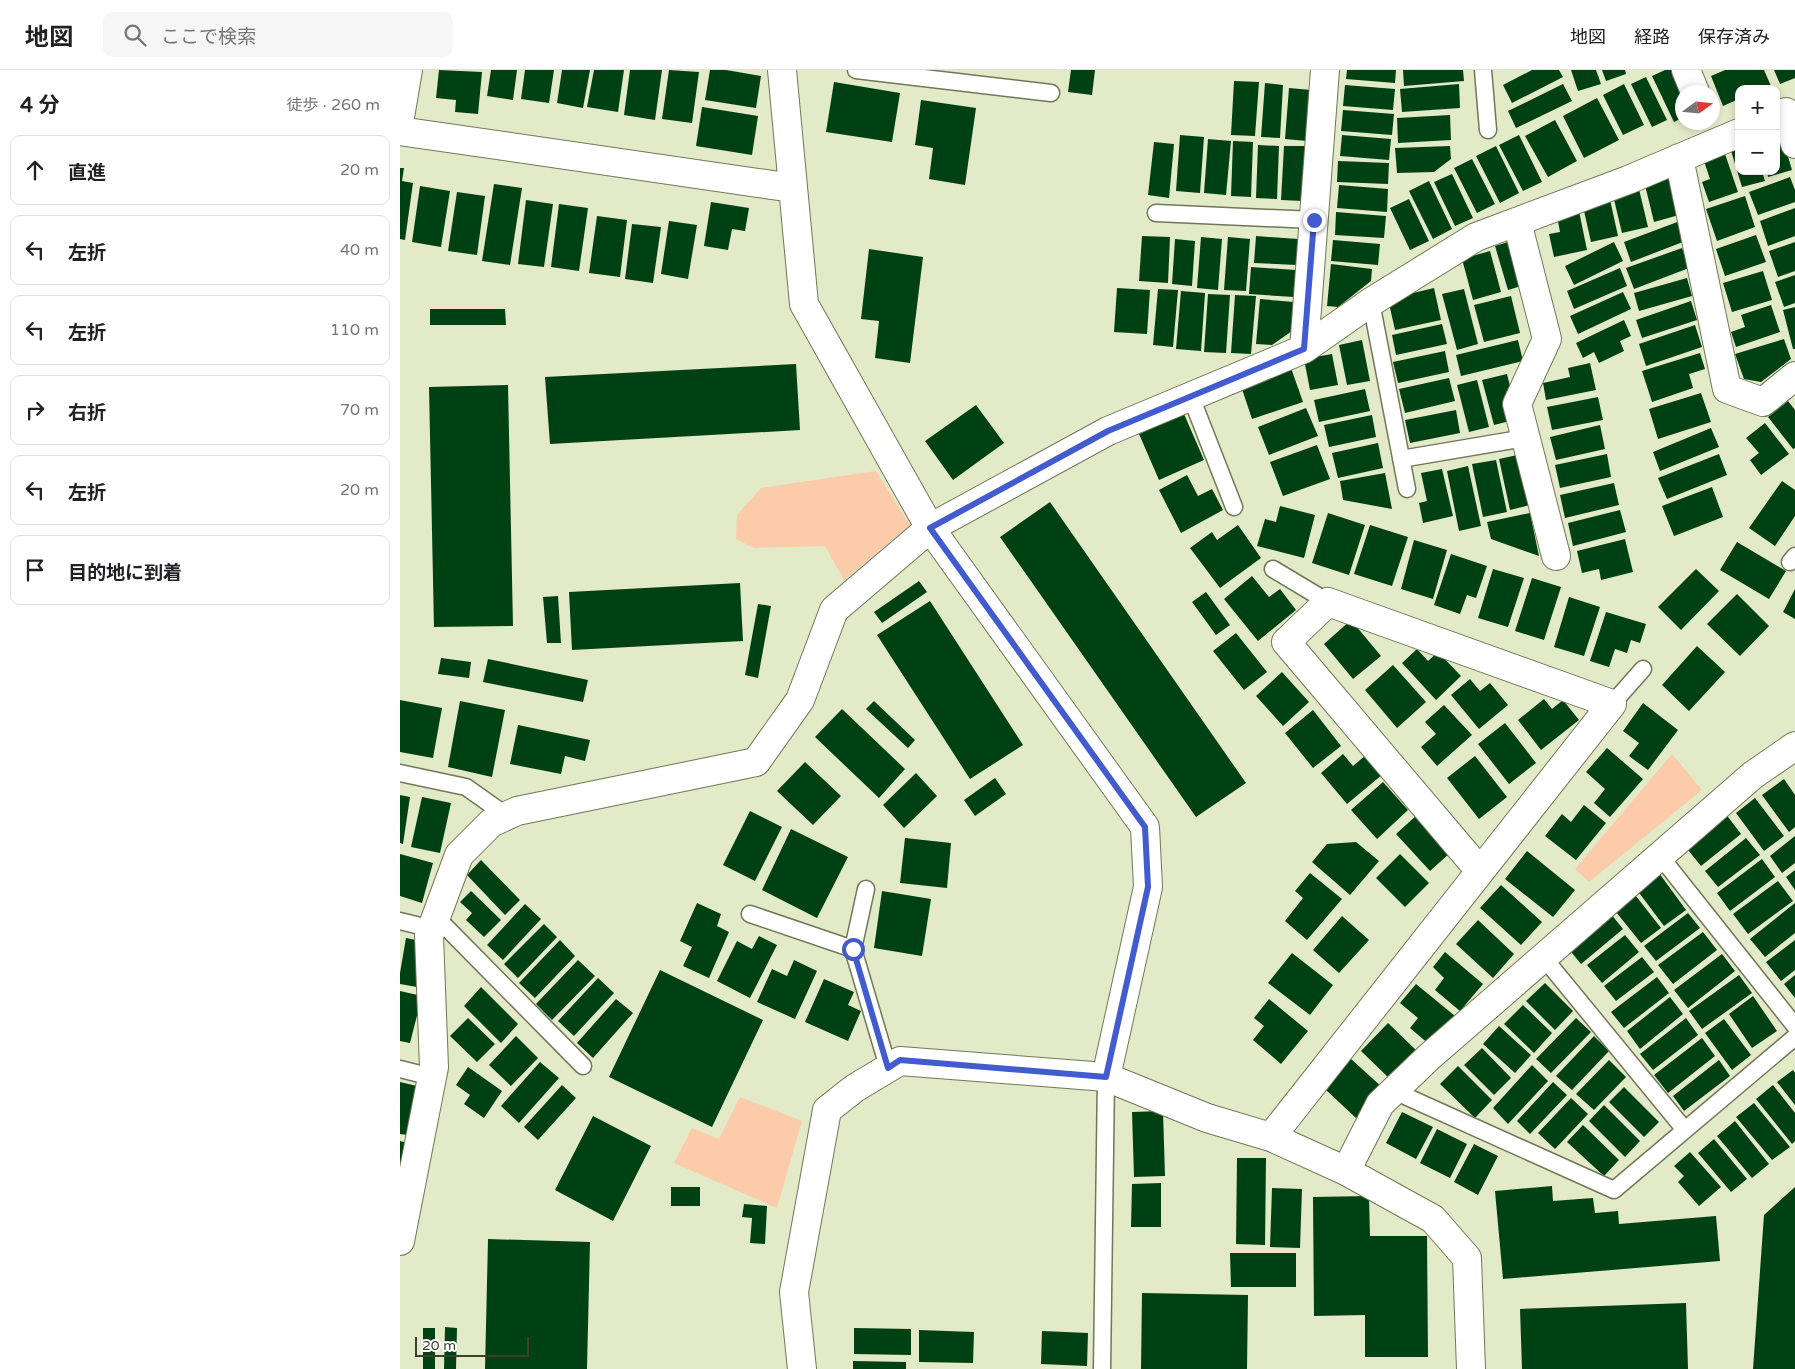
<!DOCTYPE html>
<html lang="ja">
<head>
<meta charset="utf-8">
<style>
  :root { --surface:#fff; --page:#f6f6f6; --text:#202124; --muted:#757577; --line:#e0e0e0 }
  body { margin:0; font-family:"Varela Round","Noto Sans JP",sans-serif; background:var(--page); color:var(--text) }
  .controls { position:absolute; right:15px; top:15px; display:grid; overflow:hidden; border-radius:10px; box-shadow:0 2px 8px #0003 }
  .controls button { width:45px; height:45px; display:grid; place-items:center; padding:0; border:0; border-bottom:1px solid var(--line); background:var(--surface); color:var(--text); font:25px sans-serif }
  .compass { position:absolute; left:1275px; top:15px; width:45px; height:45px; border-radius:50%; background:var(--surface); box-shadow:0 2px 8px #0003; rotate:75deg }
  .scale { position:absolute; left:15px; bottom:12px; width:114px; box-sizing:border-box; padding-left:5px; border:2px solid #3b3e30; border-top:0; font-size:14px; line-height:18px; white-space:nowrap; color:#3b3e30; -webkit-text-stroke:4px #fff; paint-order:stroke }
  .stop { position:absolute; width:15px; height:15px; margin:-11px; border:4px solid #425bce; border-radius:50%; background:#fff }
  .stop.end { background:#425bce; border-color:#fff; box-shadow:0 1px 5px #0008 }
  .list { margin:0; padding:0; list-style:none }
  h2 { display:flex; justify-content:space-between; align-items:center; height:65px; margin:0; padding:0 20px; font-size:21px }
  h2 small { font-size:16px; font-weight:400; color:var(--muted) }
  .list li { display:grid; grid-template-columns:32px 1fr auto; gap:15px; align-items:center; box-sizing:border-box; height:70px; margin:0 10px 10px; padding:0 10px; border:1px solid var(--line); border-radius:10px }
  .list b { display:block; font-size:19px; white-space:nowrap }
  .list em { font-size:16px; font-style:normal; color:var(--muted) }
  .icon { flex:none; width:28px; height:28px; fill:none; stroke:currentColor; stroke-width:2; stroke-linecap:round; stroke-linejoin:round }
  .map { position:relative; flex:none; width:1395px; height:1299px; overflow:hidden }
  header { display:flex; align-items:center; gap:30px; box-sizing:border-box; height:70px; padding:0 25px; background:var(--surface); border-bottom:1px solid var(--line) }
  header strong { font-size:24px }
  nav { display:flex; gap:28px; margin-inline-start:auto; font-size:18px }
  .search { width:350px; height:45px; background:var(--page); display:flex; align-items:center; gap:12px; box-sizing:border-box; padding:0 18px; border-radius:10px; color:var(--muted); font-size:19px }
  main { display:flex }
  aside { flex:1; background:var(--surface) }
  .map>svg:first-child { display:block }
  .green { fill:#fccbaa }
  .building { fill:#004113 }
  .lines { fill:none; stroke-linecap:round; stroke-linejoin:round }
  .service-casing { stroke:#717758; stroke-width:19 }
  .minor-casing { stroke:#717758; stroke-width:30 }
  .service { stroke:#fff; stroke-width:16 }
  .minor { stroke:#fff; stroke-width:28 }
  .route { stroke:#425bce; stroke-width:6 }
</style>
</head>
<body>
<header>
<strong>地図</strong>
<div class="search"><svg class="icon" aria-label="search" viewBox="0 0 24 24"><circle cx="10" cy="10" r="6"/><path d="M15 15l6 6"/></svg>ここで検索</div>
<nav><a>地図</a><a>経路</a><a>保存済み</a></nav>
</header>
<main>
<aside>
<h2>4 分<small>徒歩 · 260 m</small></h2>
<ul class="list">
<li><svg class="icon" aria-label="ahead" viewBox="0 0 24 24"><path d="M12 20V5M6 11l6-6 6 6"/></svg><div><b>直進</b></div><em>20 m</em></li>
<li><svg class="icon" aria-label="left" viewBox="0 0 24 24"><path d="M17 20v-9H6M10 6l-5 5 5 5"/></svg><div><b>左折</b></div><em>40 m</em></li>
<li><svg class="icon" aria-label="left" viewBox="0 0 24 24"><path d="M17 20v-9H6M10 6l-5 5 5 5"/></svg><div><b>左折</b></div><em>110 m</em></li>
<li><svg class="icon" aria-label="right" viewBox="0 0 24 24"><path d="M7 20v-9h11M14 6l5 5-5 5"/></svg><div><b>右折</b></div><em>70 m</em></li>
<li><svg class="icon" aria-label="left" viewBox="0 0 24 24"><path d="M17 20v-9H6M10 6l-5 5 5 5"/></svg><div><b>左折</b></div><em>20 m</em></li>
<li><svg class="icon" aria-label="arrive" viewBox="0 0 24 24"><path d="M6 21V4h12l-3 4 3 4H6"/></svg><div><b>目的地に到着</b></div></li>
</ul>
</aside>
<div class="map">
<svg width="1395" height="1299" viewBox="0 0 1395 1299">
  <rect width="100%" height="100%" fill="#e3eac7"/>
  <path class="green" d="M476 401 510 455 444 510 425 476 354 478 336 469 337 445 361 418Z
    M1272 684 1302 720 1189 812 1175 799Z
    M340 1027 402 1051 377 1138 274 1093 292 1058 319 1069Z"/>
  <path class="building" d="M39 0 82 2 78 44 55 42 56 30 36 28Z
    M91 0H117L113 30 87 26Z
    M125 0H154L149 33 121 29Z
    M162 0H190L183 38 157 33Z
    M194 0H224L218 42 187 37Z
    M230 0H262L255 50 224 45Z
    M269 0 299 2 292 53 262 49Z
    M310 0H326L361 6 356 38 305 30Z
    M671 0H695L692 25 668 22Z
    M947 0H996L995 13 946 9Z
    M1003 0H1063L1064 11 1004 16Z
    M1132 0H1159L1163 7 1112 33 1103 15Z
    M1171 0H1196L1201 14 1178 21Z
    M1202 0H1225L1226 4 1206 11Z
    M1265 0H1274L1282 22V48L1274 52 1252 6Z
    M1325 0H1364L1371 16 1363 19H1339V29L1323 36 1311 6Z
    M1374 0H1395V8L1380 14Z
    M1246 7 1267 50 1252 57 1231 14Z
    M834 11 859 12 855 66 831 65Z
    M434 12 500 23 492 72 426 62Z
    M865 13 883 15 880 68 861 67Z
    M1059 14 1060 38 1002 42 1000 19Z
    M1163 14 1172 31 1116 58 1108 41Z
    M1224 14 1244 55 1223 65 1203 25Z
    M945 15 995 19 993 40 943 36Z
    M889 18 911 20 907 71 885 69Z
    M1197 28 1219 70 1184 88 1163 46Z
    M521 30 576 38 565 115 529 109 533 78 515 75Z
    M302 37 358 46 352 85 296 76Z
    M943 40 994 44 992 65 941 61Z
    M1050 45 1051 70 998 73 997 48Z
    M1155 50 1177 91 1148 107 1125 66Z
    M1380 59 1392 100 1368 107 1367 101H1376V60Z
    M780 65 804 67 800 123 776 121Z
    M942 65 991 69 989 90 940 86Z
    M1119 65 1142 112 1123 121 1099 75Z
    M808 69 831 71 826 125 804 123Z
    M833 71 853 72 851 127 831 126Z
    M1339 71V101H1362L1365 111 1342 117 1329 74Z
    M754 72 774 74 769 128 748 125Z
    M858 75 879 76 877 129 856 128Z
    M884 76H906L903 131 881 130Z
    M1050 76 1051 89 1034 102 997 103 995 78Z
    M1096 76 1119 123 1100 133 1076 86Z
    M1323 78 1338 122 1309 132 1302 112 1310 109 1302 85Z
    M1072 89 1095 134 1077 143 1054 98Z
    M938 91 989 93 988 114 937 112Z
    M0 98H4L2 111 13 113 5 170 0 169Z
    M1052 104 1073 148 1055 156 1034 112Z
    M1270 105 1279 145 1254 152 1244 111Z
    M1390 107 1395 120V132L1358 145 1349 122Z
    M1029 111 1052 159 1033 169 1009 121Z
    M94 114 122 118 110 195 82 191Z
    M939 115 988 119 987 142 937 138Z
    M1238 115 1248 157 1222 163 1212 121Z
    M20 116 50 121 41 177 12 172Z
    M57 122 85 126 77 185 48 181Z
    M1209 125 1218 166 1191 172 1182 132Z
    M1345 126 1355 157 1317 171 1306 139Z
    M1009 129 1029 171 1010 180 990 138Z
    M126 130 153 134 144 197 118 194Z
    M311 132 349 138 345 161 332 159 328 180 304 176Z
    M159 134 188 138 179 201 151 197Z
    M1395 138V166L1368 176 1360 151Z
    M1179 141 1187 180 1154 187 1149 164 1160 162 1157 146Z
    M936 142 986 146 984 168 935 165Z
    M197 146 227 150 220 207 189 203Z
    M269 151 297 155 288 209 261 204Z
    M1280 151 1288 170 1231 192 1224 172Z
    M232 154 261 157 253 213 225 209Z
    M1356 165 1366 192 1325 206 1316 179Z
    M742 166 770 167 768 213 739 211Z
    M856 166 898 169 897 195 854 193Z
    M801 167 822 169 818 220 797 218Z
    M828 167 850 169 846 221 824 220Z
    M775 169 795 171 792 216 772 214Z
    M933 170 980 174 978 195 931 191Z
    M1115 170 1128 214 1108 220 1095 176Z
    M1214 172 1223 191 1174 215 1165 196Z
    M1395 172V201L1378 207 1369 181Z
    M1282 178 1289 198 1234 219 1226 198Z
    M469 179 523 187 510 293 475 288 479 251 461 249Z
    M1090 181 1101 222 1073 230 1062 189Z
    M931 194 972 199 971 211 938 237 927 236Z
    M851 197 896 200 894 227 849 224Z
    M1220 198 1227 216 1174 239 1167 221Z
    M1363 201 1372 230 1332 242 1323 213Z
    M1395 205V233L1384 237 1375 212Z
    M1287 208 1292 226 1239 241 1234 223Z
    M717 218 750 220 747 264 714 262Z
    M1034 218 1041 250 995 260 988 229Z
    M758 219 778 220 773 277 753 275Z
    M1064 219 1078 274 1057 280 1042 224Z
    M781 221 805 223 801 281 776 279Z
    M1223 222 1231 239 1178 264 1170 246Z
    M808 224 830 225 826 283 804 282Z
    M835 225 856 226 851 284 831 283Z
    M1111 226 1120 263 1084 272 1074 235Z
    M860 229 894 232 892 261 872 275 856 274Z
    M1291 231 1297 250 1242 268 1236 250Z
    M1371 235 1380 262 1336 277 1331 262 1345 257 1341 245Z
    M1395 237V279H1393L1383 240Z
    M30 239H105L106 255H30Z
    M1224 250 1231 266 1220 271 1224 281 1199 293 1194 282 1183 288 1176 273Z
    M1042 254 1047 274 996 285 992 265Z
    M1295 255 1302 277 1246 296 1239 274Z
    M1384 269 1391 289 1361 312 1344 309 1335 284Z
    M962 270 970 311 947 315 939 275Z
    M1118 270 1123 291 1061 306 1056 285Z
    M1045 281 1049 302 998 313 993 292Z
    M1300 283 1305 299 1289 304 1293 318 1252 332 1242 301Z
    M932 284 938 315 910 320 904 289Z
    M1190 293 1196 320 1146 330 1143 313 1170 307 1168 298Z
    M396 294 400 360 150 374 145 307Z
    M891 298 903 332 852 349 841 316Z
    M1107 304 1112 324 1104 326 1110 351 1094 355 1082 310Z
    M1049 308 1055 331 1005 343 999 319Z
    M1077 310 1089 357 1069 362 1057 315Z
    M108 315 113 556 34 557 29 317Z
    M965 319 970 341 919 352 914 330Z
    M1301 323 1311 352 1258 369 1249 339Z
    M1198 327 1203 350 1152 360 1147 337Z
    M1388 331 1395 340V378L1393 379 1368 347Z
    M576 335 604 373 553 410 525 371Z
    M906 338 918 366 869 385 858 357Z
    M1056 340 1060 363 1010 373 1005 350Z
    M784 344 804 390 759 410 739 364Z
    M972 345 976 367 929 377 924 355Z
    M1365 353 1389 384 1361 405 1350 390 1359 383 1346 368Z
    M1200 355 1205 379 1156 390 1150 367Z
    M1311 358 1319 377 1260 401 1253 382Z
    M978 373 983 398 938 408 932 383Z
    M917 375 930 409 883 426 870 392Z
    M1122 384 1134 434 1110 440 1099 389Z
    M1207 384 1211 407 1160 418 1155 395Z
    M1319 384 1327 405 1267 429 1258 408Z
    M1096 390 1107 442 1083 447 1072 394Z
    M1068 396 1081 456 1059 461 1047 401Z
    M1042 399 1053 446 1023 453 1019 433 1027 431 1021 403Z
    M985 403 992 439 943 430 940 411Z
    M787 405 798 426 812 419 823 440 781 463 759 420Z
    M1382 411 1395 420V446L1375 476 1349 458Z
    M1214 413 1219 435 1165 448 1160 425Z
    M1312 417 1323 447 1274 466 1262 436Z
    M650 432 846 713 796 747 600 467Z
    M880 436 915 445 904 488 857 476 865 449 876 452Z
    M1220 440 1226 462 1173 476 1168 453Z
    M928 443 965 455 949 505 912 493Z
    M1130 443 1139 486 1091 469 1087 452Z
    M838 455 861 488 820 518 790 478 812 462 817 470Z
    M970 455 1008 467 992 516 954 504Z
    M1225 469 1233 502 1201 510 1199 499 1182 503 1177 481Z
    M1014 470 1047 480 1033 529 1001 519Z
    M1337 472 1386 501 1369 529 1320 500Z
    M1051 484 1087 496 1076 528 1067 525 1060 544 1034 535Z
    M1093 499 1124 508 1108 557 1078 548Z
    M1296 499 1319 521 1281 560 1258 537Z
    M852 506 869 527 880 519 896 540 858 571 824 529Z
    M1132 508 1161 517 1144 570 1115 561Z
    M519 511 527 522 482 553 474 542Z
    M340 513 343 571 172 580 169 522Z
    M1395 519V549L1383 542Z
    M806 522 830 555 816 565 792 532Z
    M1337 524 1369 556 1340 586 1307 554Z
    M158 526 161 573H147L143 527Z
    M1169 527 1200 537 1184 586 1154 577Z
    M530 531 623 675 570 709 477 565Z
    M358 534 371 536 358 608 345 605Z
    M1206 542 1246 554 1240 573 1231 570 1227 583 1215 579 1209 597 1190 591Z
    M951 550 981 586 953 609 924 574Z
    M836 563 867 602 844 620 813 581Z
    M1297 576 1325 602 1289 641 1262 615Z
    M1017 579 1028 591 1038 582 1061 606 1036 630 1002 593Z
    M41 588 71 592 69 608 38 604Z
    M88 589 188 610 183 632 83 612Z
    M993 595 1026 632 997 658 965 620Z
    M882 602 909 632 883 656 856 626Z
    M1070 609 1080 621 1090 613 1108 635 1079 659 1051 625Z
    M1144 629 1152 639 1163 630 1179 650 1141 680 1118 650Z
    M0 630 42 638 33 688 0 682Z
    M60 631 105 640 92 707 48 697Z
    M474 631 515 670 508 678 466 639Z
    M1243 633 1278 660 1248 700 1229 686 1239 673 1223 661Z
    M1044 635 1072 665 1037 696 1021 677 1036 664 1025 652Z
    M442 639 505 699 479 728 415 667Z
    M913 640 941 676 913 698 885 663Z
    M1105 653 1136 693 1109 714 1078 674Z
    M118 655 190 670 185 691 165 686 161 704 110 694Z
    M1207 678 1243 709 1210 747 1194 733 1205 719 1186 702Z
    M943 684 953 696 966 685 983 704 947 734 921 703Z
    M1075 686 1107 727 1079 749 1047 708Z
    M405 692 441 726 413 755 377 721Z
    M516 703 537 726 504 758 483 735Z
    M595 708 606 724 575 746 564 730Z
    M1384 709 1395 725V757L1389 762 1362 725Z
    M983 712 1008 740 977 769 951 740Z
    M0 725 10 727 3 774 0 773Z
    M22 727 51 733 40 783 11 777Z
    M1355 728 1384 766 1364 781 1336 743Z
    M1184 735 1206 753 1176 790 1145 766 1162 744 1171 752Z
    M350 741 382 757 355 811 323 795Z
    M1325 743 1341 764 1301 796 1284 775Z
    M1017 745 1051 782 1030 801 996 764Z
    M391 759 448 787 417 848 362 820Z
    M1395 766V793L1382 803 1370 786Z
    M505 768 551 773 547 818 500 813Z
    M1346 768 1360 785 1318 817 1305 801Z
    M956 772 979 791 950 825 912 792 927 774Z
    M1127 781 1175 820 1153 847 1105 809Z
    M0 784 33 793 22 833 0 826Z
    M1000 784 1029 813 1005 837 976 808Z
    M1362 789 1375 807 1330 841 1317 823Z
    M81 790 120 830 105 845 67 805Z
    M1395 800V820L1386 807Z
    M910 803 942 829 907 870 885 851 903 828 895 821Z
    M1259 803 1286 840 1264 856 1237 820Z
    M1378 811 1393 831 1348 864 1333 844Z
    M1101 815 1142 852 1121 875 1080 838Z
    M71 821 101 850 84 867 66 850 72 843 60 832Z
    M482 821 531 829 522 886 474 878Z
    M1232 821 1261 858 1241 873 1212 837Z
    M297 833 321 844 317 856 329 862 309 908 283 896 292 877 280 871Z
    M1395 833V863L1365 887 1350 869Z
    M125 834 141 849 103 890 87 875Z
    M1288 843 1300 858 1256 891 1244 876Z
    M1211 844 1223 859 1181 894 1168 878Z
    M942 846 969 870 939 903 913 880Z
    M1078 850 1114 884 1093 908 1056 874Z
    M144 854 157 867 118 908 104 894Z
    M1303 862 1317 880 1273 914 1258 895Z
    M1225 865 1239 882 1202 913 1187 895Z
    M359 866 377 875 350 928 317 911 337 871 352 879Z
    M6 868 26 872 17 917 0 914V903Z
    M160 870 175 886 135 928 119 913Z
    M1395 870V900L1381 911 1366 892Z
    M1045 882 1083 914 1060 941 1035 920 1044 908 1033 897Z
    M892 883 933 915 910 945 868 913Z
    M1322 884 1335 901 1288 938 1274 920Z
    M1242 887 1254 902 1216 931 1204 916Z
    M178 890 195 906 152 950 136 934Z
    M394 890 417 901 395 949 357 932 372 899 387 906Z
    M260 900 363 950 312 1057 209 1007Z
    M1339 905 1352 923 1302 959 1289 941Z
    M1395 905V928L1384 914Z
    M1257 907 1269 923 1224 958 1211 942Z
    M198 908 214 923 174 966 158 951Z
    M424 909 454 922 448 935 461 941 448 971 405 952Z
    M1145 913 1173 941 1155 960 1126 931Z
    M1016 914 1055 946 1030 975 1010 958 1018 948 1000 933Z
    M81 917 118 954 101 973 64 936Z
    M0 921 22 926 10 973 0 971Z
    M1353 926 1377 961 1352 978 1329 944Z
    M1270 927 1283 944 1240 979 1227 961Z
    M216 929 233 943 193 988 177 973Z
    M869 929 908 961 881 994 853 970 864 956 854 948Z
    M1123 935 1152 963 1134 983 1104 954Z
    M68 948 95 974 77 992 50 966Z
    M1176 948 1191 962 1151 1003 1136 989Z
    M1286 948 1298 965 1253 1000 1240 984Z
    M1324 949 1351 985 1332 1000 1305 963Z
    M988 953 1018 982 991 1010 961 981Z
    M1099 956 1131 985 1115 1003 1083 974Z
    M116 966 138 988 111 1016 89 995Z
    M1194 966 1209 981 1172 1020 1156 1006Z
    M1302 968 1315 986 1268 1023 1254 1005Z
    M1082 978 1111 1008 1094 1025 1064 995Z
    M951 989 983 1018 956 1048 925 1019Z
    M1209 990 1226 1007 1194 1040 1176 1024Z
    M1319 990 1330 1006 1284 1041 1273 1026Z
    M140 992 159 1008 119 1053 101 1036Z
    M1132 995 1148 1011 1108 1054 1093 1038Z
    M1058 996 1092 1030 1075 1048 1040 1014Z
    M68 997 102 1021 84 1048 64 1034 70 1025 56 1015Z
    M1393 1000 1395 1003V1035L1377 1012Z
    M0 1012 17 1016 8 1065 0 1064Z
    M1153 1012 1167 1025 1130 1064 1117 1051Z
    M162 1015 176 1028 138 1070 124 1057Z
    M1373 1015 1395 1043V1071L1392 1074 1356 1029Z
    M1224 1017 1259 1052 1244 1067 1209 1032Z
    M1171 1028 1188 1044 1155 1079 1138 1063Z
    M1354 1033 1390 1077 1372 1090 1336 1047Z
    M1204 1035 1240 1071 1225 1087 1189 1051Z
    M763 1041 765 1106 734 1107 732 1042Z
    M1002 1042 1033 1057 1016 1089 986 1073Z
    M193 1046 251 1076 213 1151 155 1120Z
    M1335 1051 1369 1094 1352 1108 1317 1066Z
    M1183 1055 1219 1090 1204 1106 1167 1072Z
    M1037 1059 1067 1074 1050 1108 1020 1093Z
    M1314 1069 1347 1109 1331 1122 1298 1083Z
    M0 1071 12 1074 0 1119Z
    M1074 1074 1098 1086 1078 1125 1054 1112Z
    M1290 1082 1321 1117 1299 1136 1278 1112 1284 1106 1274 1096Z
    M837 1088H866L865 1175 836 1174Z
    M761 1113V1157H731L732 1114Z
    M1152 1116 1153 1131 1193 1128 1195 1143 1218 1141 1219 1154 1316 1146 1320 1191 1103 1209 1095 1121Z
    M271 1117H300V1136H271Z
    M1395 1117V1299H1353L1364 1145Z
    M872 1118 902 1119 900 1178 870 1177Z
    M969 1126 970 1166H1027L1028 1287H965V1245L914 1246 913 1127Z
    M344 1134 367 1136 365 1174 350 1173 352 1148 342 1147Z
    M88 1169 190 1172 187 1299H85Z
    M830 1183H896V1217H831Z
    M742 1223 848 1225 847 1299H741Z
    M1286 1233 1288 1299H1122L1120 1239Z
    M45 1257 57 1258 56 1299H44Z
    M23 1258H35V1299H23Z
    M454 1258 511 1259V1285L454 1284Z
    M519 1260 574 1262 573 1293 519 1292Z
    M642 1261 688 1263 687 1296 641 1294Z
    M453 1291 506 1292V1299H453Z"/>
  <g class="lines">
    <defs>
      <path id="service" d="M456 0 651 23
        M1083 0 1088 60
        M756 143 914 150
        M971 232 1007 419
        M791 327 834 437
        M1001 389 1125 368
        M1390 492 1395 486
        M873 499 928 532
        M1212 634 1243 599
        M0 703 66 717 107 746
        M1260 786 1395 956
        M466 819 453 879 488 997
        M350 844 453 879
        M36 847 183 996
        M0 851 32 859
        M1144 888 1285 1060
        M0 999 32 1007
        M994 1021 1214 1120 1395 967
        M702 1299 706 1007"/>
      <path id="minor" d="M382 0 404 234 530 458 745 757 748 817 706 1007
        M1286 0 1295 22
        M1386 42 1395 74
        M0 47 8 0
        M0 61 393 118
        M1279 88 1327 319 1363 332 1395 306
        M1117 152 1147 269 1117 334 1156 486
        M904 279 971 232 1076 167 1228 110 1339 63
        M871 1067 1212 634 928 532 886 572 1080 801
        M946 1101 980 1034 1029 987 1353 705 1395 676
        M0 1171 34 997 29 866 59 785 91 753 117 741 356 692 400 630 434 540 530 458 708 361 904 279 925 0
        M402 1299 394 1222 427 1040 455 1018 500 991 706 1007 807 1048 871 1067 946 1101 1033 1149 1067 1188 1071 1299"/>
    </defs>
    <use href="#service" class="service-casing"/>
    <use href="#minor" class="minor-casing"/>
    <use href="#service" class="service"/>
    <use href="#minor" class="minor"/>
  </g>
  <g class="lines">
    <path class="route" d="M453 879 488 998 500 990 706 1007 748 817 745 757 530 458 708 361 904 279 914 150"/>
  </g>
</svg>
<div class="controls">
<button>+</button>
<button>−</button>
</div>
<svg class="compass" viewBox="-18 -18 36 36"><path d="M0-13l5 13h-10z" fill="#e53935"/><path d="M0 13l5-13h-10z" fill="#757577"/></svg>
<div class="scale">20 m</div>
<div class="stop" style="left:453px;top:879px"></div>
<div class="stop end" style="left:914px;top:150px"></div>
</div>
</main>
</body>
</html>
